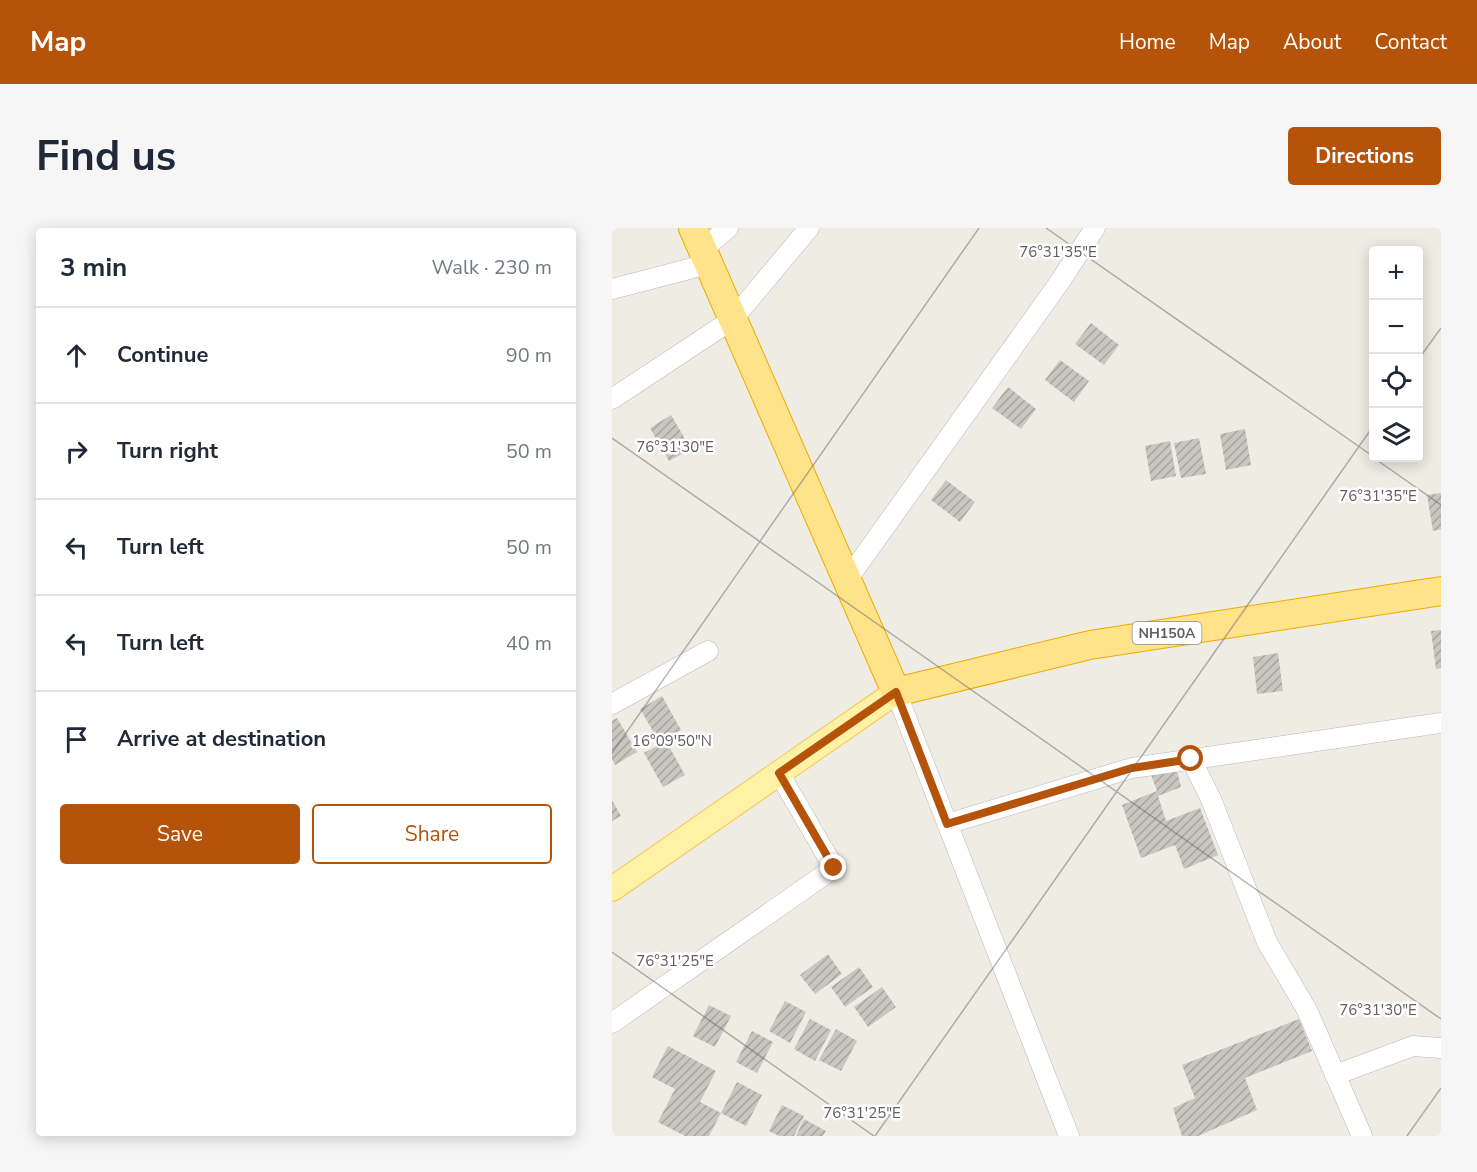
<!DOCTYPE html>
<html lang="en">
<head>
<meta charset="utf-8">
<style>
  :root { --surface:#fff; --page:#f6f6f7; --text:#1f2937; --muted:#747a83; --line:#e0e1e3; --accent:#b45309 }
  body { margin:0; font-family:"Nunito Sans",sans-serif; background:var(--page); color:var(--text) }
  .controls { position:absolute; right:18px; top:18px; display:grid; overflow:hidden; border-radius:6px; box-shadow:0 3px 15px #0003 }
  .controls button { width:54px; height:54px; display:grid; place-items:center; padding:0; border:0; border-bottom:2px solid var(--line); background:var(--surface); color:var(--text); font:30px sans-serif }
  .stop { position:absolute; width:18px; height:18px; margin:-14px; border:4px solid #b45309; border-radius:50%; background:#fff }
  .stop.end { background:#b45309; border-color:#fff; box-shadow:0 2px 6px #0008 }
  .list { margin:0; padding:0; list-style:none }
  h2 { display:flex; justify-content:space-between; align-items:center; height:78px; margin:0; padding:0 24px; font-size:26px }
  h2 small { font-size:20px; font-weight:400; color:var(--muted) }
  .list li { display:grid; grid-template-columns:39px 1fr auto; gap:18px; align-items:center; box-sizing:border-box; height:96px; padding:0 24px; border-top:2px solid var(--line) }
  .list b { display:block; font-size:22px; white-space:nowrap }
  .list em { font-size:20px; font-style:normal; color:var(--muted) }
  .actions { display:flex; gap:12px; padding:18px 24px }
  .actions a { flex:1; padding:14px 0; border:2px solid var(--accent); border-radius:6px; text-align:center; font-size:21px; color:var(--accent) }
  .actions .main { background:var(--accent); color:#fff }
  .icon { flex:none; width:33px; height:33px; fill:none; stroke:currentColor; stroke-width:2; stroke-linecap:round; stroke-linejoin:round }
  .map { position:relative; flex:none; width:829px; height:908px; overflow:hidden; border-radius:6px }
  header { display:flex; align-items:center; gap:36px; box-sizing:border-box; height:84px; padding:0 30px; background:var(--accent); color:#fff }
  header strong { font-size:28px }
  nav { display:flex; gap:33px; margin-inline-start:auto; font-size:21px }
  .intro { display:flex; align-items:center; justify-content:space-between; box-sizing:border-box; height:144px; padding:0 36px }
  h1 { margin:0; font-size:42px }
  .button { padding:15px 27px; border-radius:6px; background:var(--accent); color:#fff; font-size:21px; font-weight:700 }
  main { display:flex; gap:36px; padding:0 36px }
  aside { flex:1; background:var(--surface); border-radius:6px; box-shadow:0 3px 15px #0003 }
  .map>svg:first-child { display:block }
  .building { fill:url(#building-hatch) }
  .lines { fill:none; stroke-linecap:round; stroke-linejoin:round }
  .minor-casing { stroke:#b6b9bd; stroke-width:21 }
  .major-casing { stroke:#f3ca57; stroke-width:26 }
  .highway-casing { stroke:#f1aa00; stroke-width:30 }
  .minor { stroke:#fff; stroke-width:20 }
  .major { stroke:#fff2a7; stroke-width:24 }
  .highway { stroke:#fee38a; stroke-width:28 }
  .route { stroke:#b45309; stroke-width:8 }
  .ticks { fill:none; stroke:#5b5f64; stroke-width:1.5; stroke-opacity:0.45 }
  .labels { text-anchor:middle; stroke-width:5; stroke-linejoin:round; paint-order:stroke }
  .shield { fill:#fff; stroke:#8c8f92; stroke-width:1.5 }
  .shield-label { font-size:14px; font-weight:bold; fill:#5b5f64 }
  .ticks-label { font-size:15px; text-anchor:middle; fill:#5b5f64; stroke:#fff; stroke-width:5; stroke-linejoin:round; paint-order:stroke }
</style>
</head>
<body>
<header>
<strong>Map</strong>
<nav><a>Home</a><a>Map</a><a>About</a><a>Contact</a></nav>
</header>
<div class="intro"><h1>Find us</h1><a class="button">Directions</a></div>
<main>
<aside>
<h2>3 min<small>Walk · 230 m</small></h2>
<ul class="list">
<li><svg class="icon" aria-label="ahead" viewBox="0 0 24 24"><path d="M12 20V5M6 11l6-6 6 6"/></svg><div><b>Continue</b></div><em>90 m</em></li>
<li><svg class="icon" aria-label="right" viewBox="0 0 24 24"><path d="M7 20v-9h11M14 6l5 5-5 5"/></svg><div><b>Turn right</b></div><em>50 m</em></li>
<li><svg class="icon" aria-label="left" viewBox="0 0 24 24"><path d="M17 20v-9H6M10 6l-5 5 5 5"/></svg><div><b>Turn left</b></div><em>50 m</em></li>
<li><svg class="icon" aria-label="left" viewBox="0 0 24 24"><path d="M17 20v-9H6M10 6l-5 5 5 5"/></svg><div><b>Turn left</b></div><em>40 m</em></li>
<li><svg class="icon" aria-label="arrive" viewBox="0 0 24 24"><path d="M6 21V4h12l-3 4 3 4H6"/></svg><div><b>Arrive at destination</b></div></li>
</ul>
<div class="actions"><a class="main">Save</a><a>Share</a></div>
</aside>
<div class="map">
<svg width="829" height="908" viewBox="0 0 829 908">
  <defs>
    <pattern id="building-hatch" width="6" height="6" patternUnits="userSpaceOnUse" patternTransform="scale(1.5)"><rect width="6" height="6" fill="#c9c6c0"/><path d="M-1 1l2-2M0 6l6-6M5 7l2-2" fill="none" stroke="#a6a4a0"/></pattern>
  </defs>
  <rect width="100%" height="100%" fill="#eeece3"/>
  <path class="building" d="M479 95 507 117 492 137 463 116Z
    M448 132 477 153 462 174 433 152Z
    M396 159 424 181 409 201 380 180Z
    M59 187 79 221 57 233 38 200Z
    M633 201 639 237 614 242 608 206Z
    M587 210 594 246 569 250 562 215Z
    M558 213 564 248 539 253 533 218Z
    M334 252 363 274 348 294 319 272Z
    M829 265V301L821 303 815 267Z
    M829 402V440L824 441 819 403Z
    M666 425 671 463 645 466 641 429Z
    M50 468 69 502 48 515 28 481Z
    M5 490 25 524 3 537 0 531V493Z
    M54 513 73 547 51 559 32 525Z
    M564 539 569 559 546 568 554 593 588 580 606 627 572 641 563 617 529 630 510 577 545 563 539 547Z
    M0 572 9 588 0 593Z
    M216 726 230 746 203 766 188 747Z
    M247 739 261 759 233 779 219 759Z
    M270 759 284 779 256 799 242 779Z
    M173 773 194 784 178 815 157 803Z
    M97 777 119 788 103 819 81 808Z
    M198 791 219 802 203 833 182 821Z
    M687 791 700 823 633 850 645 882 586 908H570L561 880 583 870 570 837Z
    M224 801 245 813 229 843 207 832Z
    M140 803 161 814 145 845 124 834Z
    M56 818 104 843 88 874 109 885 97 908H73L46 894 63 861 40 849Z
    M125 854 150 867 134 898 109 885Z
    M170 877 192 888 182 908H167L157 903Z
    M192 891 214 903 211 908H184Z"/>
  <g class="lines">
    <defs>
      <path id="minor" d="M90 22 116 0
        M0 61 96 36
        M0 171 121 91 197 0
        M235 352 447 55 483 0
        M284 464 457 908
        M0 476 96 423
        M579 531 599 571 655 714 695 782 750 908
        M335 596 520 540 829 495
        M0 795 222 640 167 545
        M723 847 801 818 829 820"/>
      <path id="major" d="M0 661 284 464"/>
      <path id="highway" d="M81 0 284 464 478 417 829 363"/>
    </defs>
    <use href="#minor" class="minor-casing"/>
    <use href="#major" class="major-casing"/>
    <use href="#highway" class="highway-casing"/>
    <use href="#minor" class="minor"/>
    <use href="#major" class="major"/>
    <use href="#highway" class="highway"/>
  </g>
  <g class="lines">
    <path class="route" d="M222 640 167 545 284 464 335 596 520 540 579 531"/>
  </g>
  <path class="ticks" d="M434 0 762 229M806 132 829 100M0 210 829 791M762 230 829 277M0 525 367 0M0 724 262 908M263 908 762 197M795 908 829 860"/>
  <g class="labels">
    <rect class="shield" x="520.5" y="394" width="69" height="22" rx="4.5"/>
    <g class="shield-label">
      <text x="555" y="410">NH150A</text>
    </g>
  </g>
  <g class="ticks-label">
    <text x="446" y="29">76°31'35"E</text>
    <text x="63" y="224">76°31'30"E</text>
    <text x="766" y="273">76°31'35"E</text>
    <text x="60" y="518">16°09'50"N</text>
    <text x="63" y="738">76°31'25"E</text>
    <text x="766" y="787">76°31'30"E</text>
    <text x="250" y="890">76°31'25"E</text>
  </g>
</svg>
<div class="controls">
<button>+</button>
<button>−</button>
<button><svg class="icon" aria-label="locate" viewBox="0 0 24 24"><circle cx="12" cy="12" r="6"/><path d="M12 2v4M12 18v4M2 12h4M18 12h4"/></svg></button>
<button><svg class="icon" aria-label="layers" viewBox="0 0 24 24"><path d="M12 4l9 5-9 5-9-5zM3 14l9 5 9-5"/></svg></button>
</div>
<div class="stop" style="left:579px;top:531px"></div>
<div class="stop end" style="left:222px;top:640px"></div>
</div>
</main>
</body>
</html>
